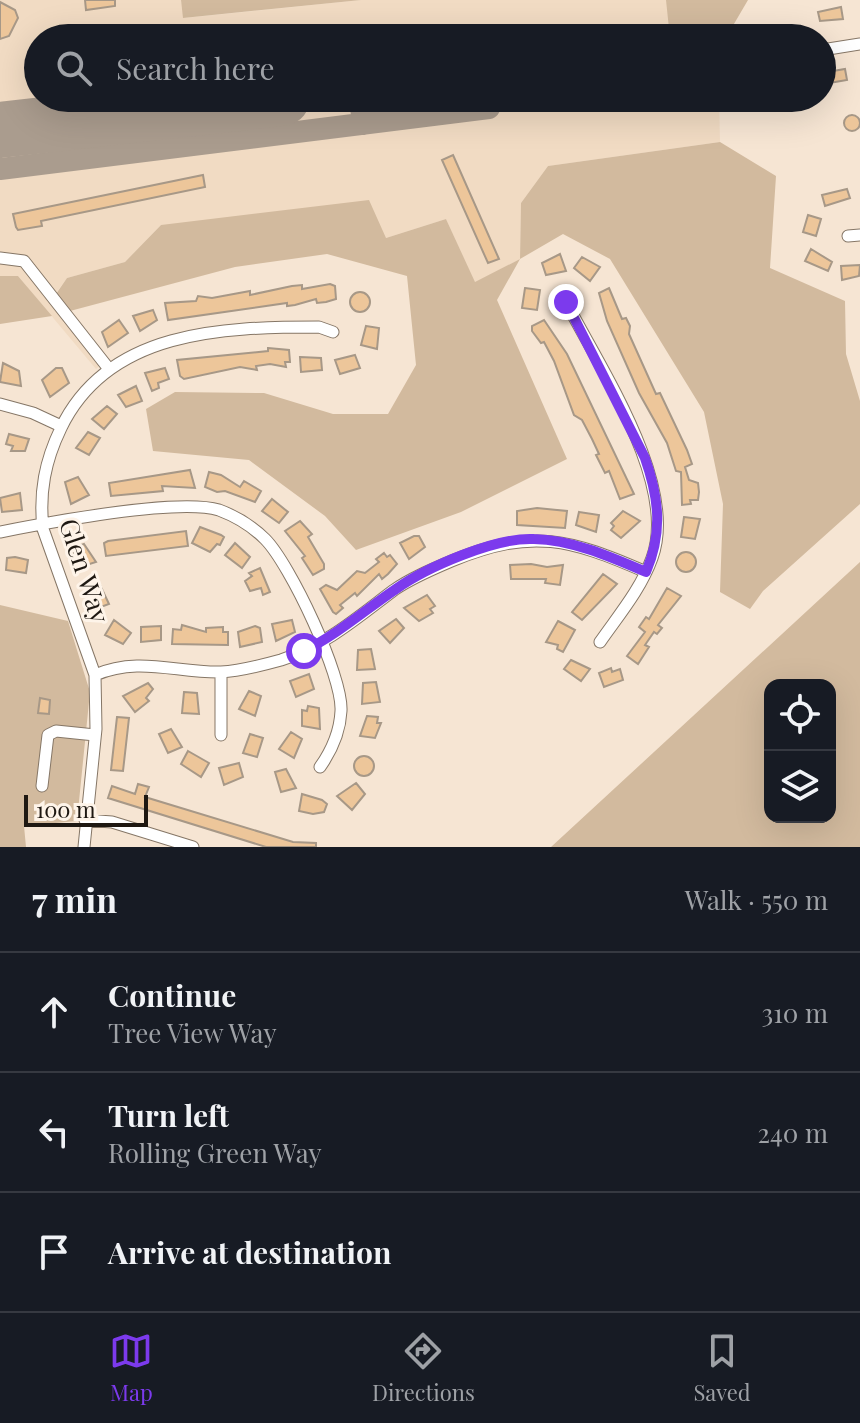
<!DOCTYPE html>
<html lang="en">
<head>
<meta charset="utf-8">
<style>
  :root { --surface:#171b24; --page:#20242c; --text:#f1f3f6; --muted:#9ea1a6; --line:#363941; --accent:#7c3aed }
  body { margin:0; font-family:"Playfair Display",serif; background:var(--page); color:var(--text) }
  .controls { position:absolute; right:24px; bottom:24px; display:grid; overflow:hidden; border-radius:16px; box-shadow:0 8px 32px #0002 }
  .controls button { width:72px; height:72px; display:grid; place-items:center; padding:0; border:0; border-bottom:2px solid var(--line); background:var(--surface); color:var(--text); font:40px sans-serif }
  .scale { position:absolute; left:24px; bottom:20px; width:124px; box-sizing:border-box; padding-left:8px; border:4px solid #1e1812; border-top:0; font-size:22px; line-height:28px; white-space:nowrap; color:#1e1812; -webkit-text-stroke:6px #fef4e9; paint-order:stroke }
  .stop { position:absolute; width:24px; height:24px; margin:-18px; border:6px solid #7c3aed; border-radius:50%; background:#fff }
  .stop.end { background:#7c3aed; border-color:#fff; box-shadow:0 2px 8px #0008 }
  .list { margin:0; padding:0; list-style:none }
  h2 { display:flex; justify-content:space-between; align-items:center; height:104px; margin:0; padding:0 32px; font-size:34px }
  h2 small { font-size:26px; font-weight:400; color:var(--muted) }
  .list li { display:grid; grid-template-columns:52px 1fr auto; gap:24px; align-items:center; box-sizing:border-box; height:120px; padding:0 32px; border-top:2px solid var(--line) }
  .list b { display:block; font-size:30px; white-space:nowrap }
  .list p { margin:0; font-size:26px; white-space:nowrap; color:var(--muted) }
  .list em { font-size:26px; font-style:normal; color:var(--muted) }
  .icon { flex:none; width:44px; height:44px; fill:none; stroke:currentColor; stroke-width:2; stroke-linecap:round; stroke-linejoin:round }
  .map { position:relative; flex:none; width:860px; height:847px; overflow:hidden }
  .search { position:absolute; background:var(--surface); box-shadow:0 8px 32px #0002; left:24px; right:24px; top:24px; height:88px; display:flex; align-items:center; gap:20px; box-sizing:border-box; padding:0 28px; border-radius:44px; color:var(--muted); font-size:30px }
  .sheet { height:464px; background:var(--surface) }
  nav { display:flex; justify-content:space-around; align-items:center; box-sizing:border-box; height:112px; border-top:2px solid var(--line); background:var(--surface); font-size:22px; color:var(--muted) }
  nav a { display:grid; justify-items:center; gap:4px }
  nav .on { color:var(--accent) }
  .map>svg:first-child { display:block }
  .built { fill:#f1dbc3 }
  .green { fill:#d2ba9e; fill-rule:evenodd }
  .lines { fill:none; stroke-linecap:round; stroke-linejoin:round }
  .taxiway { stroke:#aa9c8e; stroke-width:22 }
  .runway { stroke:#aa9c8e; stroke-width:56 }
  .building { fill:#edc69a; stroke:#a79887; stroke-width:2 }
  .minor-casing { stroke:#857666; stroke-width:13 }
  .minor { stroke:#fff; stroke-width:11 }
  .route { stroke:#7c3aed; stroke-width:10 }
  .labels { text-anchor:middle; stroke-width:6; stroke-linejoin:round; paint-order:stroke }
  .street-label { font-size:26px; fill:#1e1812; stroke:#fef4e9 }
</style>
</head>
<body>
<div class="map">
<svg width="860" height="847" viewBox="0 0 860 847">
  <rect width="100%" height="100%" fill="#f6e5d3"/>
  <path class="built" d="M0 0H181L184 18 361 0H715L716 38H38V98H719L720 142 548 166 521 203 520 259 475 283 446 219 386 238 161 225 125 262 67 278 56 293 109 359 96 369 18 276H0Z"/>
  <path class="green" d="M181 0H361L183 18Z
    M666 0H748L731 29 733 38H670Z
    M720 142 776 176 770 268 845 301 846 354 860 401V504L763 591 750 609 720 592 723 504 704 412 610 259 563 234 520 259 497 300 567 459 461 512 356 550 325 516 249 460 153 451 146 409 175 392 264 393 333 414H388L416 365 407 276 327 254 235 267 70 311 56 294 67 278 125 262 161 225 369 200 386 238 446 219 475 282 520 259 521 203 548 166Z
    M0 276H18L52 316 0 324Z
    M860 562V847H551ZM770 685H830V817H770Z
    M0 605 68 621 90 692 77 821 24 826 26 847H0Z"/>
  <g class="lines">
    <path class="taxiway" d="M360 98 363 124
      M0 169 489 108 487 98"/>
    <path class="runway" d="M0 130 282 98"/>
  </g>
  <path class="building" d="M85 0H115V6L86 10Z
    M0 2 15 10 18 18 9 36 0 39Z
    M841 7 843 19 820 21 818 12Z
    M845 69 847 80 829 83 827 72Z
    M844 123a8 8 0 1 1 16 0a8 8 0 1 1-16 0Z
    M453 155 499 259 488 263 442 160Z
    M203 175 205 187 41 221 42 226 18 230 16 227 13 214Z
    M847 189 850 198 825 206 822 195Z
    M808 215 821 219 816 236 803 232Z
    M811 249 832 262 828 271 805 261Z
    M560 254 566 271 546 275 542 263Z
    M582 257 600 267 590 281 574 268Z
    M860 265 859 276 842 280 841 266Z
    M330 284 335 286 336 299 326 302 317 303 316 299 295 305 287 306V303L168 320 165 303 196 301 198 296 212 298 250 291V295L292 286 302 285V289Z
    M525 288 540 290 537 310 522 308Z
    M609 288 622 319 626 318 630 326 629 334 656 394 660 393 687 450 692 464 685 467 689 480 698 483 699 492 698 500H690L691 504 682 505 681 472 676 471 667 443 639 393 607 321 599 293Z
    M350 302a10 10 0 1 1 20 0a10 10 0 1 1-20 0Z
    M153 310 157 320 140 331 133 316Z
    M119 320 128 333 108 347 102 332Z
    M544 320 567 354 634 494 620 499 609 471 605 473 596 455 599 454 592 439 582 420 574 415 554 361 544 342 541 343 532 331V326Z
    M366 326 379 328 377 349 361 345Z
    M268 348 289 350 290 362H285L286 367 270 364 256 366 257 370 240 367 184 379 180 376 177 360 268 351Z
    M355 355 360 368 340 374 335 360Z
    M300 357 321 358 322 370 301 372Z
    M3 363 19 371 21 386 0 382Z
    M56 368H62L69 383 50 397 42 380Z
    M165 368 169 379 158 383 159 388 152 391 145 373Z
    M136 386 142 401 126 407 118 395Z
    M107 406 117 414 104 429 92 419Z
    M88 432 100 438 89 455 76 448Z
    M9 434 29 439 25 451H11L13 446 6 444Z
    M190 470 195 488 162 486 163 491 111 496 109 483Z
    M209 472 221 475 240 487 244 481 261 491 255 502 225 491 217 492 205 487Z
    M78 477 89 495 71 504 65 482Z
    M20 493 22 510 2 512 0 498Z
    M272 499 288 512 279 523 262 511Z
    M537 508 567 511 565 528 517 525V511Z
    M623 511 640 521 621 538 611 530 614 526 611 523Z
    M579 512 599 515 596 532 576 525Z
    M684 517 700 519 695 539 681 537Z
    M300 521 312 534 308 537 324 564V569L313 575 302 558 305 556 285 531Z
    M200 527 221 535 224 537 220 545 217 544 210 552 192 543Z
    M186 531 188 546 106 556 104 543 108 541Z
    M414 536H419L425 547 409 559 400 543Z
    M235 543 250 557 242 568 225 555Z
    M84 544 96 562 77 568 73 548Z
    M676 562a10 10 0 1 1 20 0a10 10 0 1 1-20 0Z
    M384 553 387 557 390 555 397 564 388 574 382 579 379 574 357 596 355 593 340 605 343 608 336 614 333 612 320 589 326 585 337 590 357 571 365 573 379 562 376 559Z
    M15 557 28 560 26 573 6 570 7 558Z
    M531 564 547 567 563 565 560 585 545 583 546 579H511L510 565Z
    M260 568 270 592 263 595 261 588 250 591 245 581 252 576 249 573Z
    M603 574 617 584 582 620 572 612Z
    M100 585 109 604 93 610 88 589Z
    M667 588 681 596 658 625 662 628 657 634 654 632 645 645 649 647 638 664 627 656 645 632 639 627 646 617 649 619Z
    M427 595 435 606 430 609 433 613 419 621 404 608Z
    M396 619 404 628 390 643 379 631Z
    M114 620 131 633 123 644 105 635Z
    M292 620 295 632 276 641 272 624Z
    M558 621 575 630 563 652 557 649 558 645 546 642Z
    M182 625 206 632V628L223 627V632H228V645L172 644 173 629 181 630Z
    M161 626V640L141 642V627Z
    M255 626 260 628 262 642 240 647 238 632Z
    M371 649 375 669 357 670 358 650Z
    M571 660 590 669 581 681 564 669Z
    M611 668 612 672 620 669 623 680 604 687 599 673Z
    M309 674 314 689 296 697 290 681Z
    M376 682 380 702 362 704 363 683Z
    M148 683 153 689 146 698 149 701 135 712 123 696Z
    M249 691 261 696 255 716 239 709Z
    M184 692 197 693 199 714 182 713Z
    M40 698 50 700 49 714 38 713Z
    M308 706 319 708 320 729 302 726V710L307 711Z
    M367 716 378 717 377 723H381L375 738 360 736Z
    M117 717 129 718 123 771 111 770Z
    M171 729 182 747 168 753 159 734Z
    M291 732 302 739 294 758 279 749Z
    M250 734 263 738 257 757 243 753Z
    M188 751 209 763 201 777 181 764Z
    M354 766a10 10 0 1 1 20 0a10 10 0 1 1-20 0Z
    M239 763 243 777 224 785 219 768Z
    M286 769 296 788 281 792 275 772Z
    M356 783 365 794 352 810 337 796Z
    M138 784 149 787 145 797 293 842 316 843V847H266L108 798 112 786 135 794Z
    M302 794 322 800 327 804 324 812 313 814 299 811Z"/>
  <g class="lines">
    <defs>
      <path id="minor" d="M822 50 860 44
        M848 236 860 235
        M0 258 24 261 109 369
        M566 302C600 368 679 485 652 558 641 589 618 616 600 642
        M0 404 33 413 61 426
        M0 532C46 523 178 498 219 510 235 516 253 527 265 539 290 564 343 676 341 711 340 732 332 750 320 767
        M95 675C139 656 176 673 221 672 239 671 263 665 281 660 325 646 358 617 394 590 413 577 433 569 454 560 533 528 570 539 646 572
        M221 735V672
        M42 786 48 735 56 731 95 735
        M85 820 112 822 193 847
        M84 847 96 729 95 675 43 529C39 492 45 461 61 428 108 330 223 327 319 327L333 332"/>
    </defs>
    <use href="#minor" class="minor-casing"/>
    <use href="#minor" class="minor"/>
  </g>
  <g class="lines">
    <path class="route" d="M304 651C338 634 365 610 396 589 427 567 496 537 534 539 573 540 611 557 646 572 663 532 659 498 645 458L566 302"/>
  </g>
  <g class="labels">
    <g class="street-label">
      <text transform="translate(84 571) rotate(72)" y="9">Glen Way</text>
    </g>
  </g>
</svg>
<div class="controls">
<button><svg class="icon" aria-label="locate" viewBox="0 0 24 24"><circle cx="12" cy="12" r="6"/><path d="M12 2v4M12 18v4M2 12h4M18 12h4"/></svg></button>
<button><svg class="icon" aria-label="layers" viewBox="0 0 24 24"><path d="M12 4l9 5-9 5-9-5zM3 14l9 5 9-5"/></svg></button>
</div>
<div class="scale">100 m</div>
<div class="stop" style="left:304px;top:651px"></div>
<div class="stop end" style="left:566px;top:302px"></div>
<div class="search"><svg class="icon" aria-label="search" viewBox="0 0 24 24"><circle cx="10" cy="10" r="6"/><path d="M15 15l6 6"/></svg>Search here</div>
</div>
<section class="sheet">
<h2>7 min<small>Walk · 550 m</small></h2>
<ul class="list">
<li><svg class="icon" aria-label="ahead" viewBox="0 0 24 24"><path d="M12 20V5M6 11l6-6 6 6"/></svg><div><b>Continue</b><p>Tree View Way</p></div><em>310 m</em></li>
<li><svg class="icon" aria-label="left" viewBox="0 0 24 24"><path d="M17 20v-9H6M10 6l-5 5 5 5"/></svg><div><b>Turn left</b><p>Rolling Green Way</p></div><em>240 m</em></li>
<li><svg class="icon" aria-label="arrive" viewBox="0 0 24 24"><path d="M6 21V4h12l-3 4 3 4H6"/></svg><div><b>Arrive at destination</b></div></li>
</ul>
</section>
<nav>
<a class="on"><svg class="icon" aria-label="map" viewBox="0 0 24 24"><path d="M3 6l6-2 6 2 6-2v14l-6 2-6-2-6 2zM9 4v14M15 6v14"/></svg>Map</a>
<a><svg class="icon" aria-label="directions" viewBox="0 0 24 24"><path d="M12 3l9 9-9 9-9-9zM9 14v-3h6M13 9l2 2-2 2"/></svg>Directions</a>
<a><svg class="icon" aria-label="saved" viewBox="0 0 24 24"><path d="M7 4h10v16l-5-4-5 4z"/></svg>Saved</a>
</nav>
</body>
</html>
